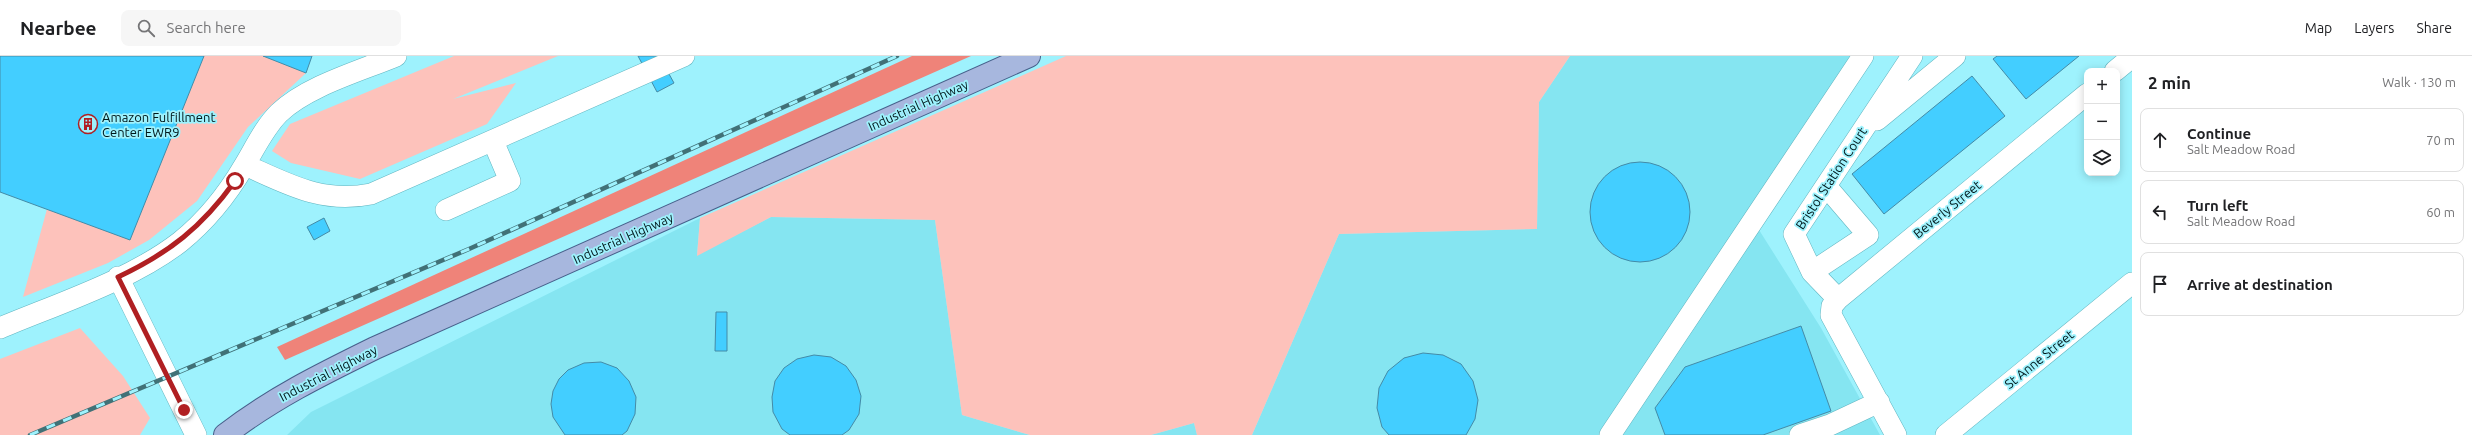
<!DOCTYPE html>
<html lang="en">
<head>
<meta charset="utf-8">
<style>
  :root { --surface:#fff; --page:#f6f6f6; --text:#202124; --muted:#757577; --line:#e0e0e0 }
  body { margin:0; font-family:Ubuntu,sans-serif; background:var(--page); color:var(--text) }
  .controls { position:absolute; right:12px; top:12px; display:grid; overflow:hidden; border-radius:8px; box-shadow:0 2px 10px #0003 }
  .controls button { width:36px; height:36px; display:grid; place-items:center; padding:0; border:0; border-bottom:1px solid var(--line); background:var(--surface); color:var(--text); font:20px sans-serif }
  .stop { position:absolute; width:12px; height:12px; margin:-9px; border:3px solid #b01f22; border-radius:50%; background:#fff }
  .stop.end { background:#b01f22; border-color:#fff; box-shadow:0 1px 4px #0008 }
  .list { margin:0; padding:0; list-style:none }
  h2 { display:flex; justify-content:space-between; align-items:center; height:52px; margin:0; padding:0 16px; font-size:17px }
  h2 small { font-size:13px; font-weight:400; color:var(--muted) }
  .list li { display:grid; grid-template-columns:26px 1fr auto; gap:12px; align-items:center; box-sizing:border-box; height:64px; margin:0 8px 8px; padding:0 8px; border:1px solid var(--line); border-radius:8px }
  .list b { display:block; font-size:15px; white-space:nowrap }
  .list p { margin:0; font-size:13px; white-space:nowrap; color:var(--muted) }
  .list em { font-size:13px; font-style:normal; color:var(--muted) }
  .icon { flex:none; width:22px; height:22px; fill:none; stroke:currentColor; stroke-width:2; stroke-linecap:round; stroke-linejoin:round }
  .map { position:relative; flex:none; width:2132px; height:379px; overflow:hidden }
  header { display:flex; align-items:center; gap:24px; box-sizing:border-box; height:56px; padding:0 20px; background:var(--surface); border-bottom:1px solid var(--line) }
  header strong { font-size:19px }
  nav { display:flex; gap:22px; margin-inline-start:auto; font-size:14px }
  .search { width:280px; height:36px; background:var(--page); display:flex; align-items:center; gap:10px; box-sizing:border-box; padding:0 14px; border-radius:8px; color:var(--muted); font-size:15px }
  main { display:flex }
  aside { flex:1; background:var(--surface) }
  .map>svg:first-child { display:block }
  .built { fill:#85e5f1 }
  .green { fill:#fdc2bb }
  .forest { fill:#ef8379 }
  .building { fill:#43ceff; stroke:#448ba7 }
  .lines { fill:none; stroke-linecap:round; stroke-linejoin:round }
  .minor-casing { stroke:#61b5c0; stroke-width:22 }
  .major-casing { stroke:#47608b; stroke-width:24 }
  .minor { stroke:#fff; stroke-width:21 }
  .major { stroke:#a7b7de; stroke-width:22 }
  .rail-casing { stroke:#417177; stroke-width:4.5 }
  .rail { stroke:#9ef2fd; stroke-width:3; stroke-dasharray:9; stroke-linecap:butt }
  .route { stroke:#b01f22; stroke-width:5 }
  .labels { text-anchor:middle; stroke-width:3.5; stroke-linejoin:round; paint-order:stroke }
  .street-label { font-size:13px; fill:#00171a; stroke:#9ef2fd }
  .poi-label { font-size:13px; fill:#00171a; stroke:#9ef2fd; text-anchor:start }
</style>
</head>
<body>
<header>
<strong>Nearbee</strong>
<div class="search"><svg class="icon" aria-label="search" viewBox="0 0 24 24"><circle cx="10" cy="10" r="6"/><path d="M15 15l6 6"/></svg>Search here</div>
<nav><a>Map</a><a>Layers</a><a>Share</a></nav>
</header>
<main>
<div class="map">
<svg width="2132" height="379" viewBox="0 0 2132 379">
  <rect width="100%" height="100%" fill="#9ef2fd"/>
  <path class="built" d="M1570 0H1868L1754 166 1821 272 1880 379H1252L1339 178 1537 173 1539 46Z
    M771 161 935 164 962 359 1030 379H287L311 356 700 162 697 199Z
    M1194 367 1197 379H1151Z"/>
  <path class="green" d="M204 0H263L306 17 248 71 197 145 149 184 108 207 23 241 47 153 130 184Z
    M454 0H558L453 43 516 27 487 68 360 123 291 107 272 95 290 68Z
    M1066 0H1570L1539 46 1537 173 1339 178 1252 379H1197L1194 367 1151 379H1030L962 359 935 164 771 161 697 200 700 162Z
    M80 272 123 320 150 362 140 379H0V303Z"/>
  <path class="forest" d="M912 0H971L285 304 277 291Z"/>
  <path class="building" d="M0 0H204L130 184 0 136Z
    M263 0H312L306 17Z
    M638 0H659L674 27 657 36Z
    M1997 0H2079L2026 43 1993 3Z
    M1972 20 2005 60 1884 158 1852 118Z
    M1590 156a50 50 0 1 1 100 0a50 50 0 1 1-100 0Z
    M324 162 330 175 314 184 307 171Z
    M716 256H727V295H715Z
    M1801 270 1831 355 1763 379H1665L1655 352 1685 311Z
    M1423 297 1443 299 1461 308 1473 325 1478 344 1475 363 1466 379H1389L1382 371 1377 352 1379 332 1388 315 1404 302Z
    M814 299 831 301 846 310 856 324 861 340 859 358 849 374 842 379H790L782 373 773 356 772 341 775 325 784 312 797 303Z
    M601 306 617 312 629 325 636 341 635 358 627 375 622 379H565L553 361 551 348 553 335 559 323 568 314 584 307Z"/>
  <g class="lines">
    <defs>
      <path id="minor" d="M2115 15 2132 1
        M1877 64 1955 0
        M245 109C288 128 322 148 371 138L684 0
        M446 154 510 125 493 85
        M1812 216 1868 179 1826 130
        M118 221 196 379
        M1838 243 1812 216 1794 178 1912 0
        M0 272C57 248 131 224 180 186 206 165 227 139 244 110 255 92 264 72 279 57 307 30 360 15 396 0
        M1610 379 1863 0
        M1800 379 1830 369 1879 346
        M1896 379 1831 259 1832 250 1838 243 2087 38
        M1946 379 2132 227"/>
      <path id="major" d="M225 379C271 343 322 318 375 292L1029 0"/>
    </defs>
    <use href="#minor" class="minor-casing"/>
    <use href="#major" class="major-casing"/>
    <use href="#minor" class="minor"/>
    <use href="#major" class="major"/>
    <defs>
      <path id="rail" d="M30 379 469 193 897 0"/>
    </defs>
    <use href="#rail" class="rail-casing"/>
    <use href="#rail" class="rail"/>
  </g>
  <g class="lines">
    <path class="route" d="M184 354 118 221C169 197 202 171 235 125"/>
  </g>
  <defs>
    <symbol id="building-ring" viewBox="-11 -11 22 22"><circle r="9.5" fill="#9ef2fd" stroke="#b01f22" stroke-width="1.5"/><path d="M-4-6H4V6H1V3H-1V6H-4ZM-2.5-4.3h1.7v1.8h-1.7ZM.8-4.3h1.7v1.8H.8ZM-2.5-1h1.7V.8h-1.7ZM.8-1h1.7V.8H.8Z" fill="#b01f22"/></symbol>
  </defs>
  <g fill-rule="evenodd">
    <use href="#building-ring" x="77" y="57" width="22" height="22"/>
  </g>
  <g class="labels">
    <g class="street-label">
      <text transform="translate(918 49) rotate(-24)" y="5">Industrial Highway</text>
      <text transform="translate(1831 122) rotate(-57)" y="5">Bristol Station Court</text>
      <text transform="translate(1947 153) rotate(-39)" y="5">Beverly Street</text>
      <text transform="translate(623 182) rotate(-24)" y="5">Industrial Highway</text>
      <text transform="translate(2039 303) rotate(-39)" y="5">St Anne Street</text>
      <text transform="translate(328 317) rotate(-27)" y="5">Industrial Highway</text>
    </g>
    <g class="poi-label">
      <text x="102" y="66">Amazon Fulfillment<tspan x="102" dy="15">Center EWR9</tspan></text>
    </g>
  </g>
</svg>
<div class="controls">
<button>+</button>
<button>−</button>
<button><svg class="icon" aria-label="layers" viewBox="0 0 24 24"><path d="M12 4l9 5-9 5-9-5zM3 14l9 5 9-5"/></svg></button>
</div>
<div class="stop" style="left:235px;top:125px"></div>
<div class="stop end" style="left:184px;top:354px"></div>
</div>
<aside>
<h2>2 min<small>Walk · 130 m</small></h2>
<ul class="list">
<li><svg class="icon" aria-label="ahead" viewBox="0 0 24 24"><path d="M12 20V5M6 11l6-6 6 6"/></svg><div><b>Continue</b><p>Salt Meadow Road</p></div><em>70 m</em></li>
<li><svg class="icon" aria-label="left" viewBox="0 0 24 24"><path d="M17 20v-9H6M10 6l-5 5 5 5"/></svg><div><b>Turn left</b><p>Salt Meadow Road</p></div><em>60 m</em></li>
<li><svg class="icon" aria-label="arrive" viewBox="0 0 24 24"><path d="M6 21V4h12l-3 4 3 4H6"/></svg><div><b>Arrive at destination</b></div></li>
</ul>
</aside>
</main>
</body>
</html>
